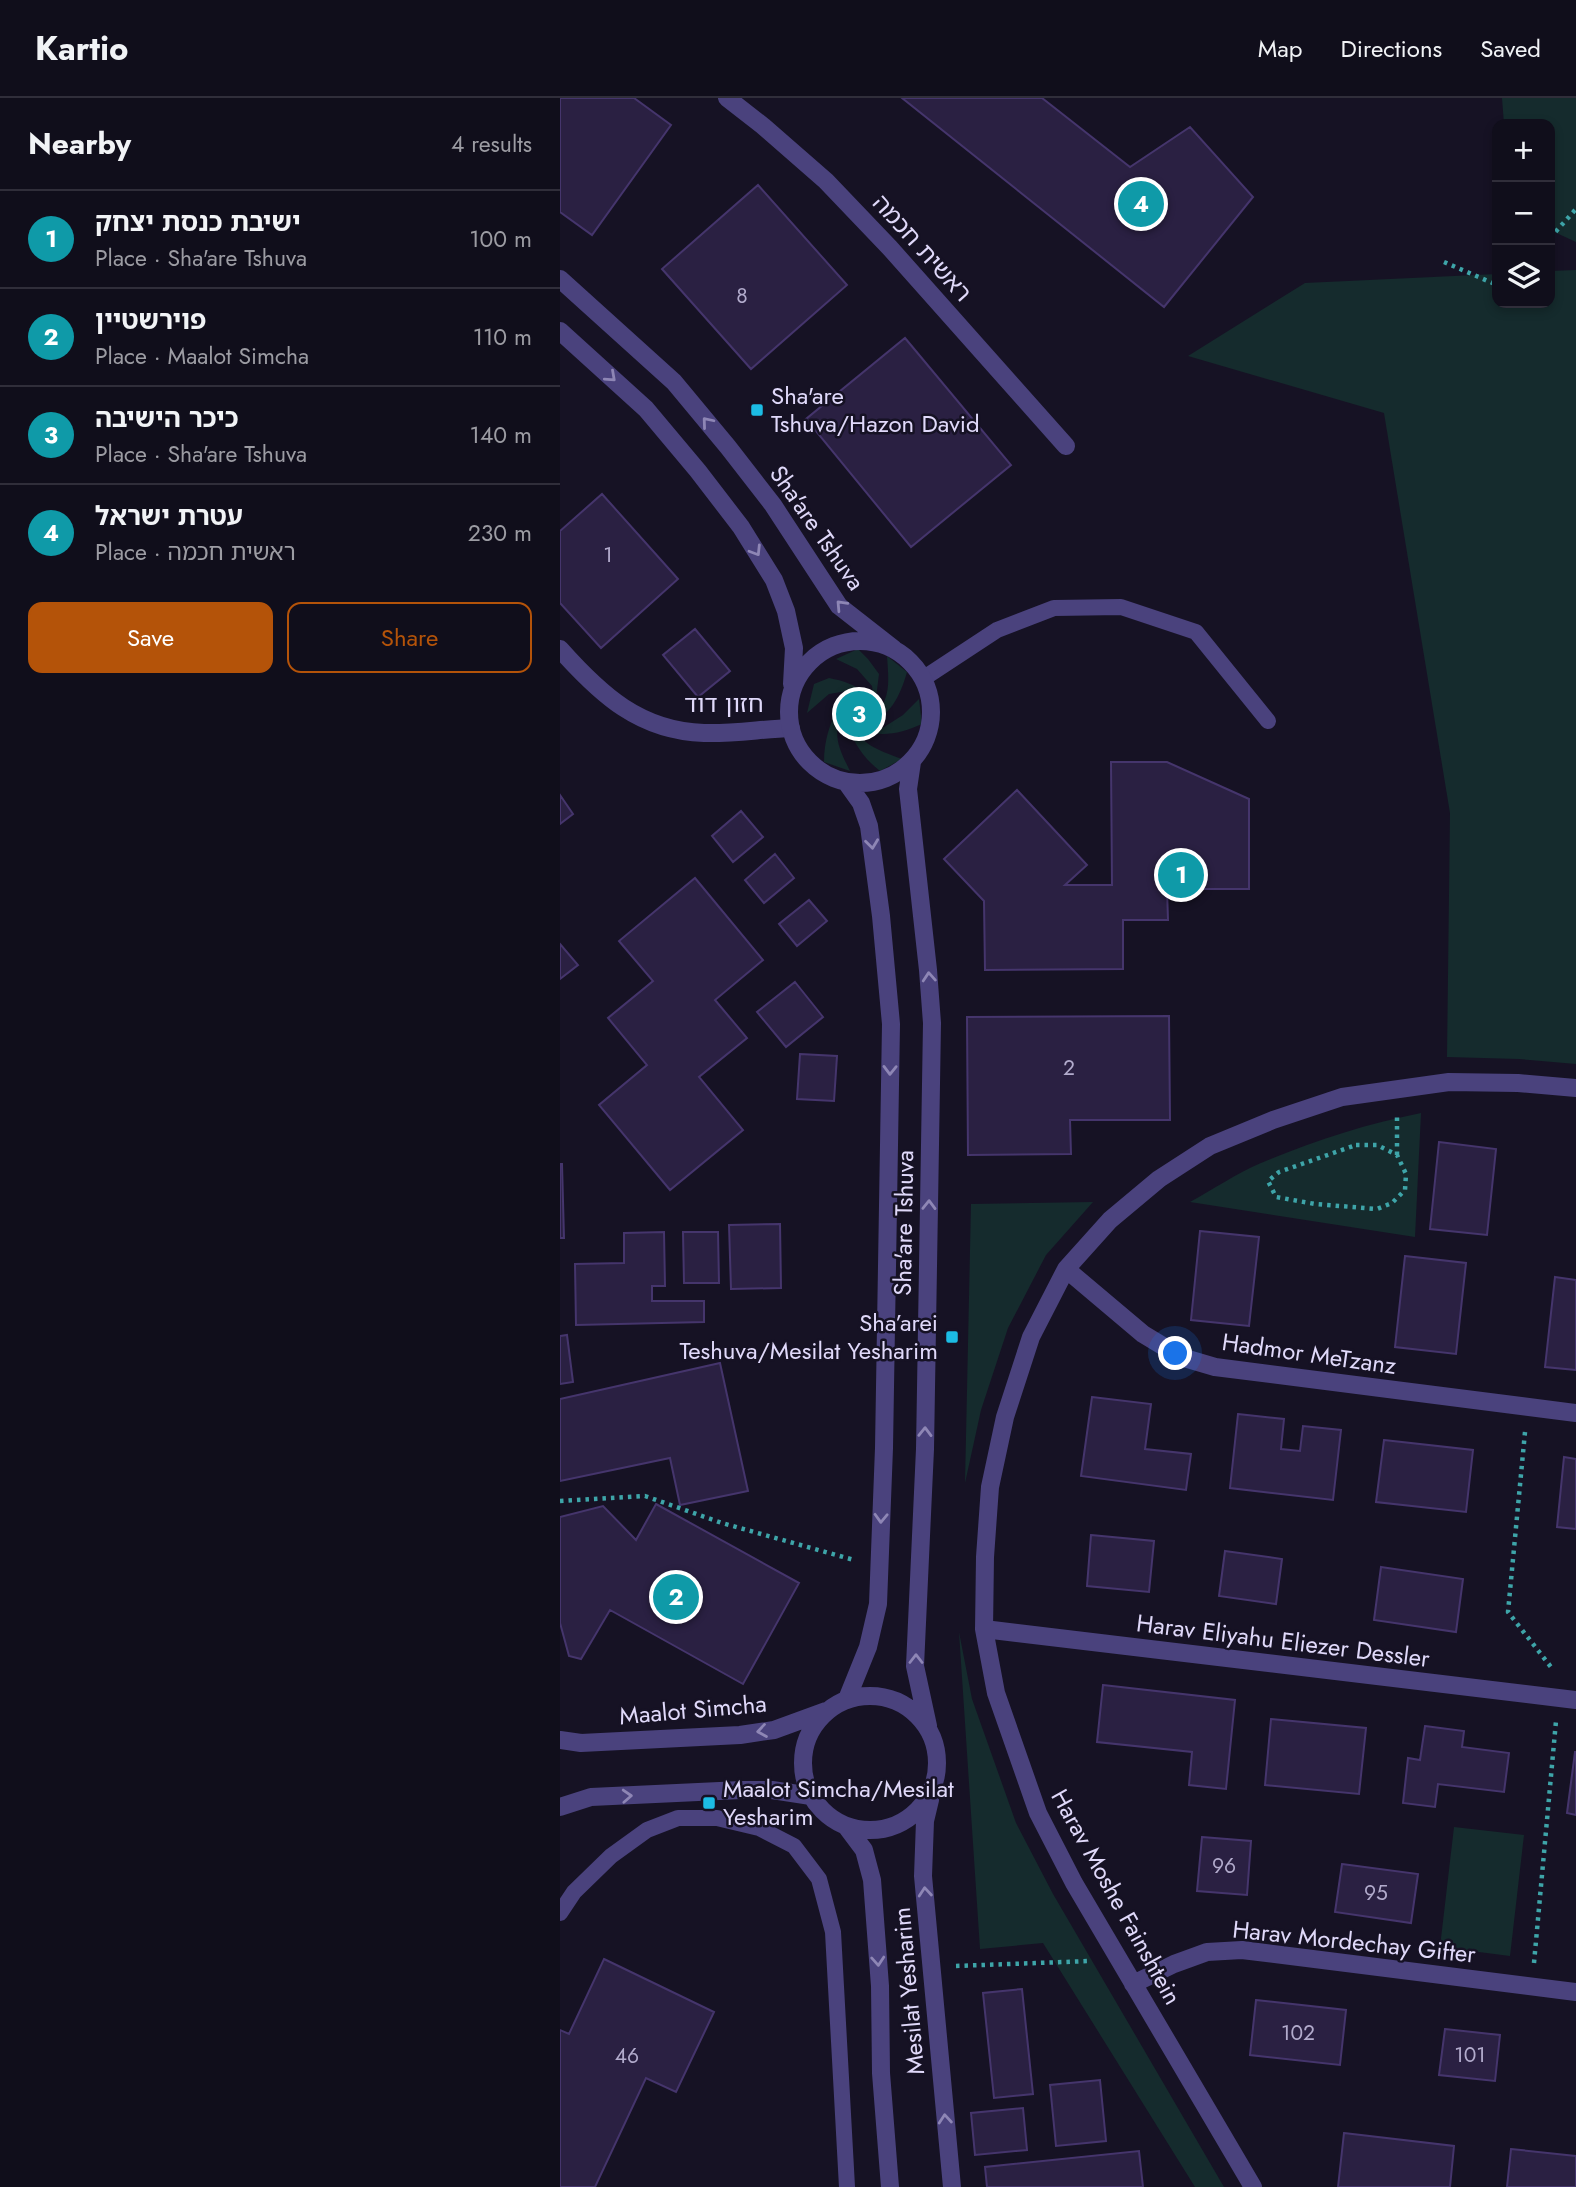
<!DOCTYPE html>
<html lang="en">
<head>
<meta charset="utf-8">
<style>
  :root { --surface:#100e1b; --page:#191724; --text:#f1f3f6; --muted:#9c9ca3; --line:#302e3a; --accent:#b45309 }
  body { margin:0; font-family:Jost,"Noto Sans Hebrew",sans-serif; background:var(--page); color:var(--text) }
  .controls { position:absolute; right:21px; top:21px; display:grid; overflow:hidden; border-radius:14px; box-shadow:0 4px 10px #0003 }
  .controls button { width:63px; height:63px; display:grid; place-items:center; padding:0; border:0; border-bottom:2px solid var(--line); background:var(--surface); color:var(--text); font:35px sans-serif }
  .you { position:absolute; left:616px; top:1256px; width:24px; height:24px; margin:-18px; border:5px solid #fff; border-radius:50%; background:#1a73e8; box-shadow:0 0 0 10px #1a73e833 }
  .badge { display:grid; place-items:center; width:46px; height:46px; border-radius:50%; background:var(--accent); color:#fff; font-size:23px; font-weight:700 }
  .pin { position:absolute; translate:-50% -50%; border:4px solid #fff; box-shadow:0 2px 7px #0006 }
  .list { margin:0; padding:0; list-style:none }
  h2 { display:flex; justify-content:space-between; align-items:center; height:91px; margin:0; padding:0 28px; font-size:30px }
  h2 small { font-size:23px; font-weight:400; color:var(--muted) }
  .list li { display:grid; grid-template-columns:46px 1fr auto; gap:21px; align-items:center; box-sizing:border-box; height:98px; padding:0 28px; border-top:2px solid var(--line) }
  .list b { display:block; font-size:26px; white-space:nowrap }
  .list p { margin:0; font-size:23px; white-space:nowrap; color:var(--muted) }
  .list em { font-size:23px; font-style:normal; color:var(--muted) }
  .actions { display:flex; gap:14px; padding:21px 28px }
  .actions a { flex:1; padding:16px 0; border:2px solid var(--accent); border-radius:14px; text-align:center; font-size:24px; color:var(--accent) }
  .actions .main { background:var(--accent); color:#fff }
  .icon { flex:none; width:38px; height:38px; fill:none; stroke:currentColor; stroke-width:2; stroke-linecap:round; stroke-linejoin:round }
  .map { position:relative; flex:none; width:1016px; height:2089px; overflow:hidden }
  header { display:flex; align-items:center; gap:42px; box-sizing:border-box; height:98px; padding:0 35px; background:var(--surface); border-bottom:2px solid var(--line) }
  header strong { font-size:33px }
  nav { display:flex; gap:38px; margin-inline-start:auto; font-size:24px }
  main { display:flex }
  aside { flex:1; background:var(--surface) }
  .map>svg:first-child { display:block }
  .green { fill:#152b2d }
  .building { fill:#2a2042; stroke:#45356c; stroke-width:2 }
  .lines { fill:none; stroke-linecap:round; stroke-linejoin:round }
  .path { stroke:#3ea5a9; stroke-width:4.5; stroke-dasharray:3.5 5; stroke-linecap:butt }
  .service { stroke:#4a427d; stroke-width:16 }
  .minor { stroke:#4a427d; stroke-width:18 }
  .tertiary { stroke:#4a427d; stroke-width:18 }
  .oneway { stroke:#8e86b5 }
  .poi-dot { fill:#1cbce4; stroke:#161224; stroke-width:2.5 }
  .labels { text-anchor:middle; stroke-width:5; stroke-linejoin:round; paint-order:stroke }
  .number-label { font-size:21px; fill:#b2abcc }
  .street-label { font-size:24px; fill:#e0d9fa; stroke:#161224 }
  .poi-label { font-size:24px; fill:#e0d9fa; stroke:#161224; text-anchor:start }
</style>
</head>
<body>
<header>
<strong>Kartio</strong>
<nav><a>Map</a><a>Directions</a><a>Saved</a></nav>
</header>
<main>
<aside>
<h2>Nearby<small>4 results</small></h2>
<ul class="list">
<li><span class="badge" style="background:#0f9aa8">1</span><div><b>ישיבת כנסת יצחק</b><p>Place · Sha'are Tshuva</p></div><em>100 m</em></li>
<li><span class="badge" style="background:#0f9aa8">2</span><div><b>פוירשטיין</b><p>Place · Maalot Simcha</p></div><em>110 m</em></li>
<li><span class="badge" style="background:#0f9aa8">3</span><div><b>כיכר הישיבה</b><p>Place · Sha'are Tshuva</p></div><em>140 m</em></li>
<li><span class="badge" style="background:#0f9aa8">4</span><div><b>עטרת ישראל</b><p>Place · ראשית חכמה</p></div><em>230 m</em></li>
</ul>
<div class="actions"><a class="main">Save</a><a>Share</a></div>
</aside>
<div class="map">
<svg width="1016" height="2089" viewBox="0 0 1016 2089">
  <rect width="100%" height="100%" fill="#161224"/>
  <path class="green" d="M942 0H1016V144L990 132V26H944Z
    M1016 172V966L959 961 887 959 890 715 824 315 628 258 745 185 937 176V205H990V173Z
    M298 551 308 561 319 576 315 608 312 588 297 571 276 561Z
    M327 558 347 574C342 592 332 618 312 622 331 600 329 587 327 558Z
    M269 580C284 583 294 586 306 596V602L293 592 269 596 247 615 254 586Z
    M359 601 362 626C342 635 322 640 301 632L321 631 343 617Z
    M279 606 284 608C272 635 277 647 290 673L264 664C264 642 270 626 279 606Z
    M289 622C302 647 315 651 342 661L320 673C302 659 294 644 285 624Z
    M861 1015 855 1139 630 1104C654 1091 677 1075 701 1065 753 1043 806 1026 861 1015Z
    M533 1104 486 1157 448 1230 421 1312 405 1385 411 1106Z
    M399 1534 412 1601 456 1725 493 1796 664 2089H635L483 1845 420 1851Z
    M894 1729 964 1737 950 1858 880 1849Z"/>
  <path class="building" d="M0 0H74L111 27 32 137 0 114Z
    M342 0H482L570 69 630 29 693 99 604 209Z
    M198 87 287 187 191 271 102 171Z
    M345 240 451 367 351 449 246 321Z
    M42 396 118 481 41 550 0 505V433Z
    M135 531 170 573 138 599 103 557Z
    M551 664H607L689 701V791H607L608 822H563V871L425 872 424 803 384 761 457 692 527 767 505 787H552Z
    M0 697 13 716 0 726Z
    M181 713 203 739 173 764 152 738Z
    M215 756 234 780 204 805 185 782Z
    M135 780 203 862 155 902 187 940 139 979 183 1032 110 1092 39 1007 87 967 48 920 93 883 59 843Z
    M249 802 267 823 237 848 219 826Z
    M0 846 18 867 0 881Z
    M235 884 263 919 226 949 197 914Z
    M609 918 610 1022H510L511 1056 408 1057 407 919Z
    M240 956 277 958 274 1003 237 1001Z
    M879 1044 936 1051 927 1137 870 1131Z
    M0 1066H2L4 1140H0Z
    M220 1126 221 1190 171 1191 169 1127Z
    M640 1133 699 1139 689 1228 631 1222Z
    M104 1134 105 1188H92V1203H144V1224L16 1227 15 1166 64 1165V1135Z
    M123 1134H158L159 1185H124Z
    M845 1158 906 1165 896 1256 835 1249Z
    M995 1179 1016 1182V1272L985 1269Z
    M7 1237 13 1284 0 1286V1238Z
    M160 1265 188 1393 120 1407 110 1360 0 1383V1301Z
    M532 1299 591 1306 585 1351 631 1356 626 1392 521 1378Z
    M678 1316 724 1321 721 1351 740 1353 743 1328 781 1332 773 1402 670 1390Z
    M824 1342 913 1352 906 1414 816 1404Z
    M1004 1359 1016 1361V1431L997 1429Z
    M96 1406 239 1485 183 1586 50 1512 21 1561 9 1558 0 1525V1419L43 1408 76 1442Z
    M531 1437 594 1443 589 1494 527 1488Z
    M665 1453 722 1461 716 1506 659 1498Z
    M821 1469 903 1481 896 1534 814 1522Z
    M543 1587 675 1602 666 1691 629 1687 632 1654 537 1644Z
    M711 1621 806 1630 799 1696 705 1687Z
    M865 1628 904 1633 902 1649 949 1655 944 1694 878 1686 875 1709 843 1705 848 1660 860 1662Z
    M1015 1654H1016V1717L1007 1715Z
    M642 1739 691 1743 687 1797 637 1793Z
    M782 1766 858 1776 851 1825 775 1814Z
    M44 1861 154 1914 116 1994 86 1980 35 2089H0V1932L9 1936Z
    M462 1891 473 1996 434 2000 423 1895Z
    M696 1902 786 1912 780 1967 690 1957Z
    M885 1931 940 1937 935 1983 879 1977Z
    M540 1982 546 2043 496 2048 490 1987Z
    M463 2010 467 2052 415 2057 411 2015Z
    M784 2035 894 2048 890 2089H778Z
    M951 2051 1016 2058V2089H947Z
    M579 2053 583 2089H427L425 2069Z"/>
  <g class="lines">
    <path class="path" d="M990 140 1016 111
      M884 164 937 187
      M796 1047H817L837 1057 846 1076 845 1092 832 1105 817 1111 755 1106 716 1099 708 1083 719 1074Z
      M837 1057V1016
      M965 1334 948 1514 991 1569 992 1573
      M0 1403 85 1398 162 1425 294 1462
      M974 1865 996 1623
      M396 1868 530 1863"/>
    <path class="service" d="M364 580 437 532 494 510 561 509 636 534 708 623
      M0 1815 14 1794 51 1758 87 1732 118 1720H157L199 1730 234 1748 259 1781 273 1834 287 2089"/>
    <path class="minor" d="M167 0 203 28 266 83 330 150 506 348
      M0 551C41 597 80 633 144 635 173 636 202 631 231 630
      M506 1171 583 1236 621 1259 655 1269 1016 1315
      M424 1531 1016 1602
      M573 1886 614 1866 647 1854 682 1852 1016 1894
      M693 2089 514 1785 478 1715 436 1595 424 1531 425 1459 430 1389 445 1319 471 1239 506 1171 550 1122 599 1081 650 1048 713 1022 782 999 889 984 958 985 1016 990"/>
    <path class="tertiary" d="M0 181 114 284 168 349 213 407 279 508 334 551
      M0 233 86 311 138 373 181 429 214 482 226 513 234 550 232 586
      M229 614a71 71 0 1 1 142 0a71 71 0 1 1-142 0Z
      M352 664 348 691 368 872 372 925 365 1351 355 1568 368 1628
      M286 684 301 705 309 728 321 818 331 926 324 1350 318 1506 308 1549 287 1601
      M243 1665a67 67 0 1 1 134 0a67 67 0 1 1-134 0Z
      M0 1642 21 1645 180 1637 214 1632 266 1613
      M370 1702 365 1723 363 1778 392 2089
      M0 1709 31 1699 181 1692H212L251 1698
      M286 1728 304 1752 312 1782 320 1888 321 1975 330 2089"/>
  </g>
  <defs><path id="oneway-chevron" d="M-2-3.5L2.5 0L-2 3.5" fill="none" stroke-width="1.6" stroke-linecap="round" stroke-linejoin="round" transform="scale(1.75)"/></defs>
  <g class="oneway">
    <use href="#oneway-chevron" transform="translate(51 279) rotate(42)"/>
    <use href="#oneway-chevron" transform="translate(147 324) rotate(-130)"/>
    <use href="#oneway-chevron" transform="translate(196 453) rotate(58)"/>
    <use href="#oneway-chevron" transform="translate(281 507) rotate(-133)"/>
    <use href="#oneway-chevron" transform="translate(312 746) rotate(83)"/>
    <use href="#oneway-chevron" transform="translate(369 879) rotate(-94)"/>
    <use href="#oneway-chevron" transform="translate(330 972) rotate(91)"/>
    <use href="#oneway-chevron" transform="translate(369 1107) rotate(-89)"/>
    <use href="#oneway-chevron" transform="translate(365 1334) rotate(-89)"/>
    <use href="#oneway-chevron" transform="translate(321 1420) rotate(92)"/>
    <use href="#oneway-chevron" transform="translate(356 1561) rotate(-90)"/>
    <use href="#oneway-chevron" transform="translate(202 1633) rotate(171)"/>
    <use href="#oneway-chevron" transform="translate(67 1698) rotate(-3)"/>
    <use href="#oneway-chevron" transform="translate(365 1794) rotate(-95)"/>
    <use href="#oneway-chevron" transform="translate(318 1863) rotate(86)"/>
    <use href="#oneway-chevron" transform="translate(385 2021) rotate(-95)"/>
  </g>
  <g class="poi-dot">
    <rect x="190" y="305" width="14" height="14" rx="3.5"/>
    <rect x="385" y="1232" width="14" height="14" rx="3.5"/>
    <rect x="142" y="1698" width="14" height="14" rx="3.5"/>
  </g>
  <g class="labels">
    <g class="number-label">
      <text x="182" y="205">8</text>
      <text x="48" y="464">1</text>
      <text x="509" y="977">2</text>
      <text x="664" y="1775">96</text>
      <text x="816" y="1802">95</text>
      <text x="738" y="1942">102</text>
      <text x="910" y="1964">101</text>
      <text x="67" y="1965">46</text>
    </g>
    <g class="street-label">
      <text transform="translate(362 150) rotate(48)" y="8">ראשית חכמה</text>
      <text transform="translate(257 430) rotate(55)" y="8">Sha'are Tshuva</text>
      <text x="164" y="614">חזון דוד</text>
      <text transform="translate(344 1125) rotate(-89)" y="8">Sha'are Tshuva</text>
      <text transform="translate(749 1256) rotate(8)" y="8">Hadmor MeTzanz</text>
      <text transform="translate(723 1543) rotate(7)" y="8">Harav Eliyahu Eliezer Dessler</text>
      <text transform="translate(133 1612) rotate(-5)" y="8">Maalot Simcha</text>
      <text transform="translate(556 1799) rotate(61)" y="8">Harav Moshe Fainshtein</text>
      <text transform="translate(794 1844) rotate(6)" y="8">Harav Mordechay Gifter</text>
      <text transform="translate(349 1893) rotate(-95)" y="8">Mesilat Yesharim</text>
    </g>
    <g class="poi-label">
      <text x="211" y="306">Sha'are<tspan x="211" dy="28">Tshuva/Hazon David</tspan></text>
      <text x="378" y="1233" text-anchor="end">Sha’arei<tspan x="378" dy="28">Teshuva/Mesilat Yesharim</tspan></text>
      <text x="163" y="1699">Maalot Simcha/Mesilat<tspan x="163" dy="28">Yesharim</tspan></text>
    </g>
  </g>
</svg>
<div class="controls">
<button>+</button>
<button>−</button>
<button><svg class="icon" aria-label="layers" viewBox="0 0 24 24"><path d="M12 4l9 5-9 5-9-5zM3 14l9 5 9-5"/></svg></button>
</div>
<div class="you"></div>
<div class="pin badge" style="left:621px;top:777px;background:#0f9aa8">1</div>
<div class="pin badge" style="left:116px;top:1499px;background:#0f9aa8">2</div>
<div class="pin badge" style="left:299px;top:616px;background:#0f9aa8">3</div>
<div class="pin badge" style="left:581px;top:106px;background:#0f9aa8">4</div>
</div>
</main>
</body>
</html>
